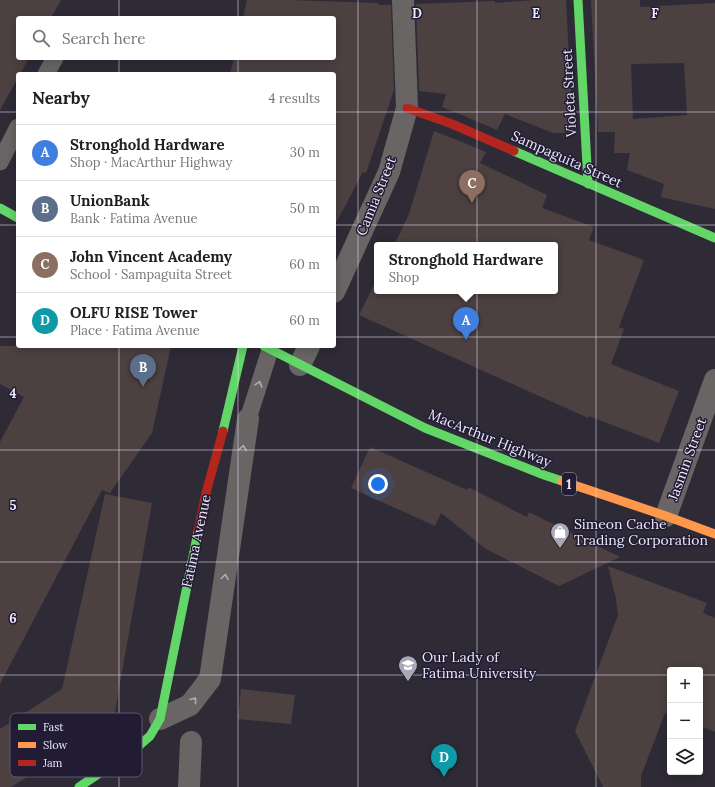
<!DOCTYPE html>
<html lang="en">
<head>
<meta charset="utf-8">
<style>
  :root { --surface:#fff; --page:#f2f2f2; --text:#202124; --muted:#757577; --line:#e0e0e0; --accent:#5e5d65 }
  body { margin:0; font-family:Lora,serif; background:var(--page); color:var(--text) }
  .controls { position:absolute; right:12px; bottom:12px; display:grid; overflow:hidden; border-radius:4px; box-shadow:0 2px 10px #0003 }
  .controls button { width:36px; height:36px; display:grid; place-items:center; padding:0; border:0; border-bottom:1px solid var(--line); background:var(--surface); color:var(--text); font:20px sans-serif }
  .you { position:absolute; left:378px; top:484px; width:14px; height:14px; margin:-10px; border:3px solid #fff; border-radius:50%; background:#1a73e8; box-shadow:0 0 0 6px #1a73e833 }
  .badge { display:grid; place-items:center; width:26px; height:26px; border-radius:50%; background:var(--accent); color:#fff; font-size:13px; font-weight:700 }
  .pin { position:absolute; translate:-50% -33px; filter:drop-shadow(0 1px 2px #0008) }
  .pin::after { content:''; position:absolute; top:21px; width:14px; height:12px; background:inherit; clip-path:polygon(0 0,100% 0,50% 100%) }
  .popup { position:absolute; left:374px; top:242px; width:184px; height:52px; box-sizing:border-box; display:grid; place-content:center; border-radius:4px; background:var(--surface); filter:drop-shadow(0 1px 3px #0005); font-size:13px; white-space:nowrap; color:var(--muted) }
  .popup b { font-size:15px; color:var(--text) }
  .popup::after { content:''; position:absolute; left:50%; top:100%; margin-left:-8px; border:8px solid transparent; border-top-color:var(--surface) }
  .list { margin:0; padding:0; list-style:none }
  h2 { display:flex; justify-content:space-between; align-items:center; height:52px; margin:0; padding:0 16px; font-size:17px }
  h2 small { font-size:13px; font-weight:400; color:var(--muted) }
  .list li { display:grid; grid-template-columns:26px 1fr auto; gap:12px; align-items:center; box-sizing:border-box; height:56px; padding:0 16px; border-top:1px solid var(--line) }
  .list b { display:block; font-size:15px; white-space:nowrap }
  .list p { margin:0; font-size:13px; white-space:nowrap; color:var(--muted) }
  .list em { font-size:13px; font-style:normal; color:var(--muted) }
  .icon { flex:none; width:22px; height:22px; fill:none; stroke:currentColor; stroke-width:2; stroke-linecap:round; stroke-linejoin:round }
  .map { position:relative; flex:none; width:715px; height:787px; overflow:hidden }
  .search { position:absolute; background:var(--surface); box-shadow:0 2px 10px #0003; left:16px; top:16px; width:320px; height:44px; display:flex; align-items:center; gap:10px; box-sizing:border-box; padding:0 14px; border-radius:4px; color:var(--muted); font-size:15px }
  .panel { position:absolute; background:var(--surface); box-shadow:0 2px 10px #0003; left:16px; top:72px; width:320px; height:276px; border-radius:4px }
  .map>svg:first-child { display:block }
  .building { fill:#4c4041; fill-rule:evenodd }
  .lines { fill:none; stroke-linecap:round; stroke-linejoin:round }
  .lane { stroke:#686564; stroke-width:17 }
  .street { stroke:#686564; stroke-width:22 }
  .fast { stroke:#63d668; stroke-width:9 }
  .slow { stroke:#ff974d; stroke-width:9 }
  .jam { stroke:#b3261e; stroke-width:9 }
  .oneway { stroke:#b0adb6 }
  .grid { fill:none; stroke:#ebe8f9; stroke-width:1; stroke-opacity:0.55 }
  .labels { text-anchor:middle; stroke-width:3; stroke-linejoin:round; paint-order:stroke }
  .shield { fill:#211b33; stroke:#aeaabe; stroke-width:1 }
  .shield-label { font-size:13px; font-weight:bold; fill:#ebe8f9 }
  .street-label { font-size:14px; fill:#ebe8f9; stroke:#211b33 }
  .poi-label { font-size:14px; fill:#ebe8f9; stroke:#211b33; text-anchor:start }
  .key { fill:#211b33; stroke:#5e586e; stroke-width:1 }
  .key-label { font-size:11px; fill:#ebe8f9 }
  .grid-label { font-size:13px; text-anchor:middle; font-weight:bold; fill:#ebe8f9; stroke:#211b33; stroke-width:3; stroke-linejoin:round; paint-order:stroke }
</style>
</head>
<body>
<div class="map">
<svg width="715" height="787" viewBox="0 0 715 787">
  <rect width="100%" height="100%" fill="#2e2b37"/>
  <path class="building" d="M0 0H61L51 18H18V58H29L20 74H18V78L0 110Z
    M247 0H289L378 3V5H391L394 90 366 173 363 172 334 227V74H230L234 58H334V18H243Z
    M534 0H566L573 133H553L505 114 497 130 457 113 442 107 446 94 419 91 416 4 495 1V3Z
    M591 0H640V7L715 3V209L661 197 664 184 627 170 630 153H614L615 132H598ZM684 63 687 115 633 119 631 64Z
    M434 131 447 136 486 152 480 163 547 195 542 208 594 227 589 240 644 260 619 327 624 329 611 364 679 391 659 443 589 416 588 418 359 315 377 278V291H555V245H394L409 214Z
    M0 346H171L152 433 110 493 102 490 0 684V442L24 397 0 384Z
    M370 447 467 490 468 487 527 517 529 512 620 557 559 586 486 549 441 513 435 526 351 488Z
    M105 494 152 503 113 723 11 787H0V729L62 689Z
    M608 566 707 603 703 613 715 618V732L700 726V670H670V715L665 713 641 776V787H603L575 731 618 615 616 599Z
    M241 689 295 695 291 724 238 719Z"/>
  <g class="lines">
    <path class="lane" d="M46 74 55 58
      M0 162 18 127
      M248 419 270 350"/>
    <path class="street" d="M334 292 389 172 407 108 403 0
      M300 365 309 346
      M666 516 715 380
      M160 719 190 705 210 679 248 419
      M189 787 191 742"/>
    <path class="fast" d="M578 0 588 184
      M514 151 715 238
      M0 208 18 218
      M264 346 425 428 544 475 562 481
      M223 431 243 346
      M79 787 134 750 150 736 160 719 198 532"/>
    <path class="slow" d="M562 481 666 516 715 534"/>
    <path class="jam" d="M407 108 452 124 514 151
      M198 532 206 493 223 431"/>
  </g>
  <defs><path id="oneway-chevron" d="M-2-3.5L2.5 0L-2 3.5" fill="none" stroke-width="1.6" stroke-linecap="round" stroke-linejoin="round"/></defs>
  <g class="oneway">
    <use href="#oneway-chevron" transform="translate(259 384) rotate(-72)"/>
    <use href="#oneway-chevron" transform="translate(243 448) rotate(-82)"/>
    <use href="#oneway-chevron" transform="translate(225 577) rotate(-82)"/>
    <use href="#oneway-chevron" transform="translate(194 700) rotate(-52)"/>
  </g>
  <path class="grid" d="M119 0V18M238 0V18M358 0V787M477 0V787M596 0V787M119 58V74M238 58V74M0 112H18M334 112H715M0 225H18M334 225H715M0 337H18M334 337H715M119 346V787M238 346V787M0 450H715M0 562H715M0 675H670M700 675H715"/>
  <defs>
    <symbol id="shop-pin" viewBox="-11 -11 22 30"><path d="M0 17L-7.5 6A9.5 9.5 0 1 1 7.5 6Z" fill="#a9a6b5" stroke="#211b33"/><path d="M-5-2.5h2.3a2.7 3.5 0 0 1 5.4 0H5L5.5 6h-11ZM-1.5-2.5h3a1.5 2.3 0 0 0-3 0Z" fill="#fff"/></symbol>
    <symbol id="university-pin" viewBox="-11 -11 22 30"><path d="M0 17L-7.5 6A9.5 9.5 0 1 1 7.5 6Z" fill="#a9a6b5" stroke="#211b33"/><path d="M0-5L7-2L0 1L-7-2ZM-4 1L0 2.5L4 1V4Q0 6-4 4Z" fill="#fff"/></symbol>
  </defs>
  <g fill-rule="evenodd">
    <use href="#shop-pin" x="549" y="521" width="22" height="30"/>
    <use href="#university-pin" x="397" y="654" width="22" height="30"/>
  </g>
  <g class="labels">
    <rect class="shield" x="562" y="473" width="14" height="22" rx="3"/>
    <g class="shield-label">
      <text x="569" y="489">1</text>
    </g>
    <g class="street-label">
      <text transform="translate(569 93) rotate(-93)" y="5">Violeta Street</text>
      <text transform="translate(567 159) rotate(24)" y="5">Sampaguita Street</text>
      <text transform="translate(376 196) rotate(-68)" y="5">Camia Street</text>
      <text transform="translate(490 438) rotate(22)" y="5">MacArthur Highway</text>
      <text transform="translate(687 459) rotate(-70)" y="5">Jasmin Street</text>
      <text transform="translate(196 541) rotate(-78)" y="5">Fatima Avenue</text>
    </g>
    <g class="poi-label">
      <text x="574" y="529">Simeon Cache<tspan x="574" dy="16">Trading Corporation</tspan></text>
      <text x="422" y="662">Our Lady of<tspan x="422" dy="16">Fatima University</tspan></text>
    </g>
  </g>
  <rect x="10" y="713" width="132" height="64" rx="6" class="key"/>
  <rect x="18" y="724" width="18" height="6" fill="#63d668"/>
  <rect x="18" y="742" width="18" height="6" fill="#ff974d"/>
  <rect x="18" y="760" width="18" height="6" fill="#b3261e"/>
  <g class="key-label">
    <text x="43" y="731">Fast</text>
    <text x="43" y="749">Slow</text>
    <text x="43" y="767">Jam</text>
  </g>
  <g class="grid-label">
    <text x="417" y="18">D</text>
    <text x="536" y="18">E</text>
    <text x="655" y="18">F</text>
    <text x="13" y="398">4</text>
    <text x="13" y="510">5</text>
    <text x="13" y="623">6</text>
  </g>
</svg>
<div class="controls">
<button>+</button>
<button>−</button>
<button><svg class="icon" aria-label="layers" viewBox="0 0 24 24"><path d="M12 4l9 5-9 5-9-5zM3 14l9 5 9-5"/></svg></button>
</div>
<div class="you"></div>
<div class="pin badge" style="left:466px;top:340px;background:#3f7fe0">A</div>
<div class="popup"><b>Stronghold Hardware</b>Shop</div>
<div class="pin badge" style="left:143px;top:387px;background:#5c6f8a">B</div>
<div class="pin badge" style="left:472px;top:203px;background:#8d6e63">C</div>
<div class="pin badge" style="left:444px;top:777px;background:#0f9aa8">D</div>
<div class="search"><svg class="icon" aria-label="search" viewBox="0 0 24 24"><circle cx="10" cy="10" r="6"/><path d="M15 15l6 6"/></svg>Search here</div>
<section class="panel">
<h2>Nearby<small>4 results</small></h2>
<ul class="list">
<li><span class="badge" style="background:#3f7fe0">A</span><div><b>Stronghold Hardware</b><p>Shop · MacArthur Highway</p></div><em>30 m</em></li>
<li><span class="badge" style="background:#5c6f8a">B</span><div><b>UnionBank</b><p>Bank · Fatima Avenue</p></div><em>50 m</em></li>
<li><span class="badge" style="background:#8d6e63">C</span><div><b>John Vincent Academy</b><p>School · Sampaguita Street</p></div><em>60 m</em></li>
<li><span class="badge" style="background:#0f9aa8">D</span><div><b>OLFU RISE Tower</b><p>Place · Fatima Avenue</p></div><em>60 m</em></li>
</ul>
</section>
</div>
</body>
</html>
